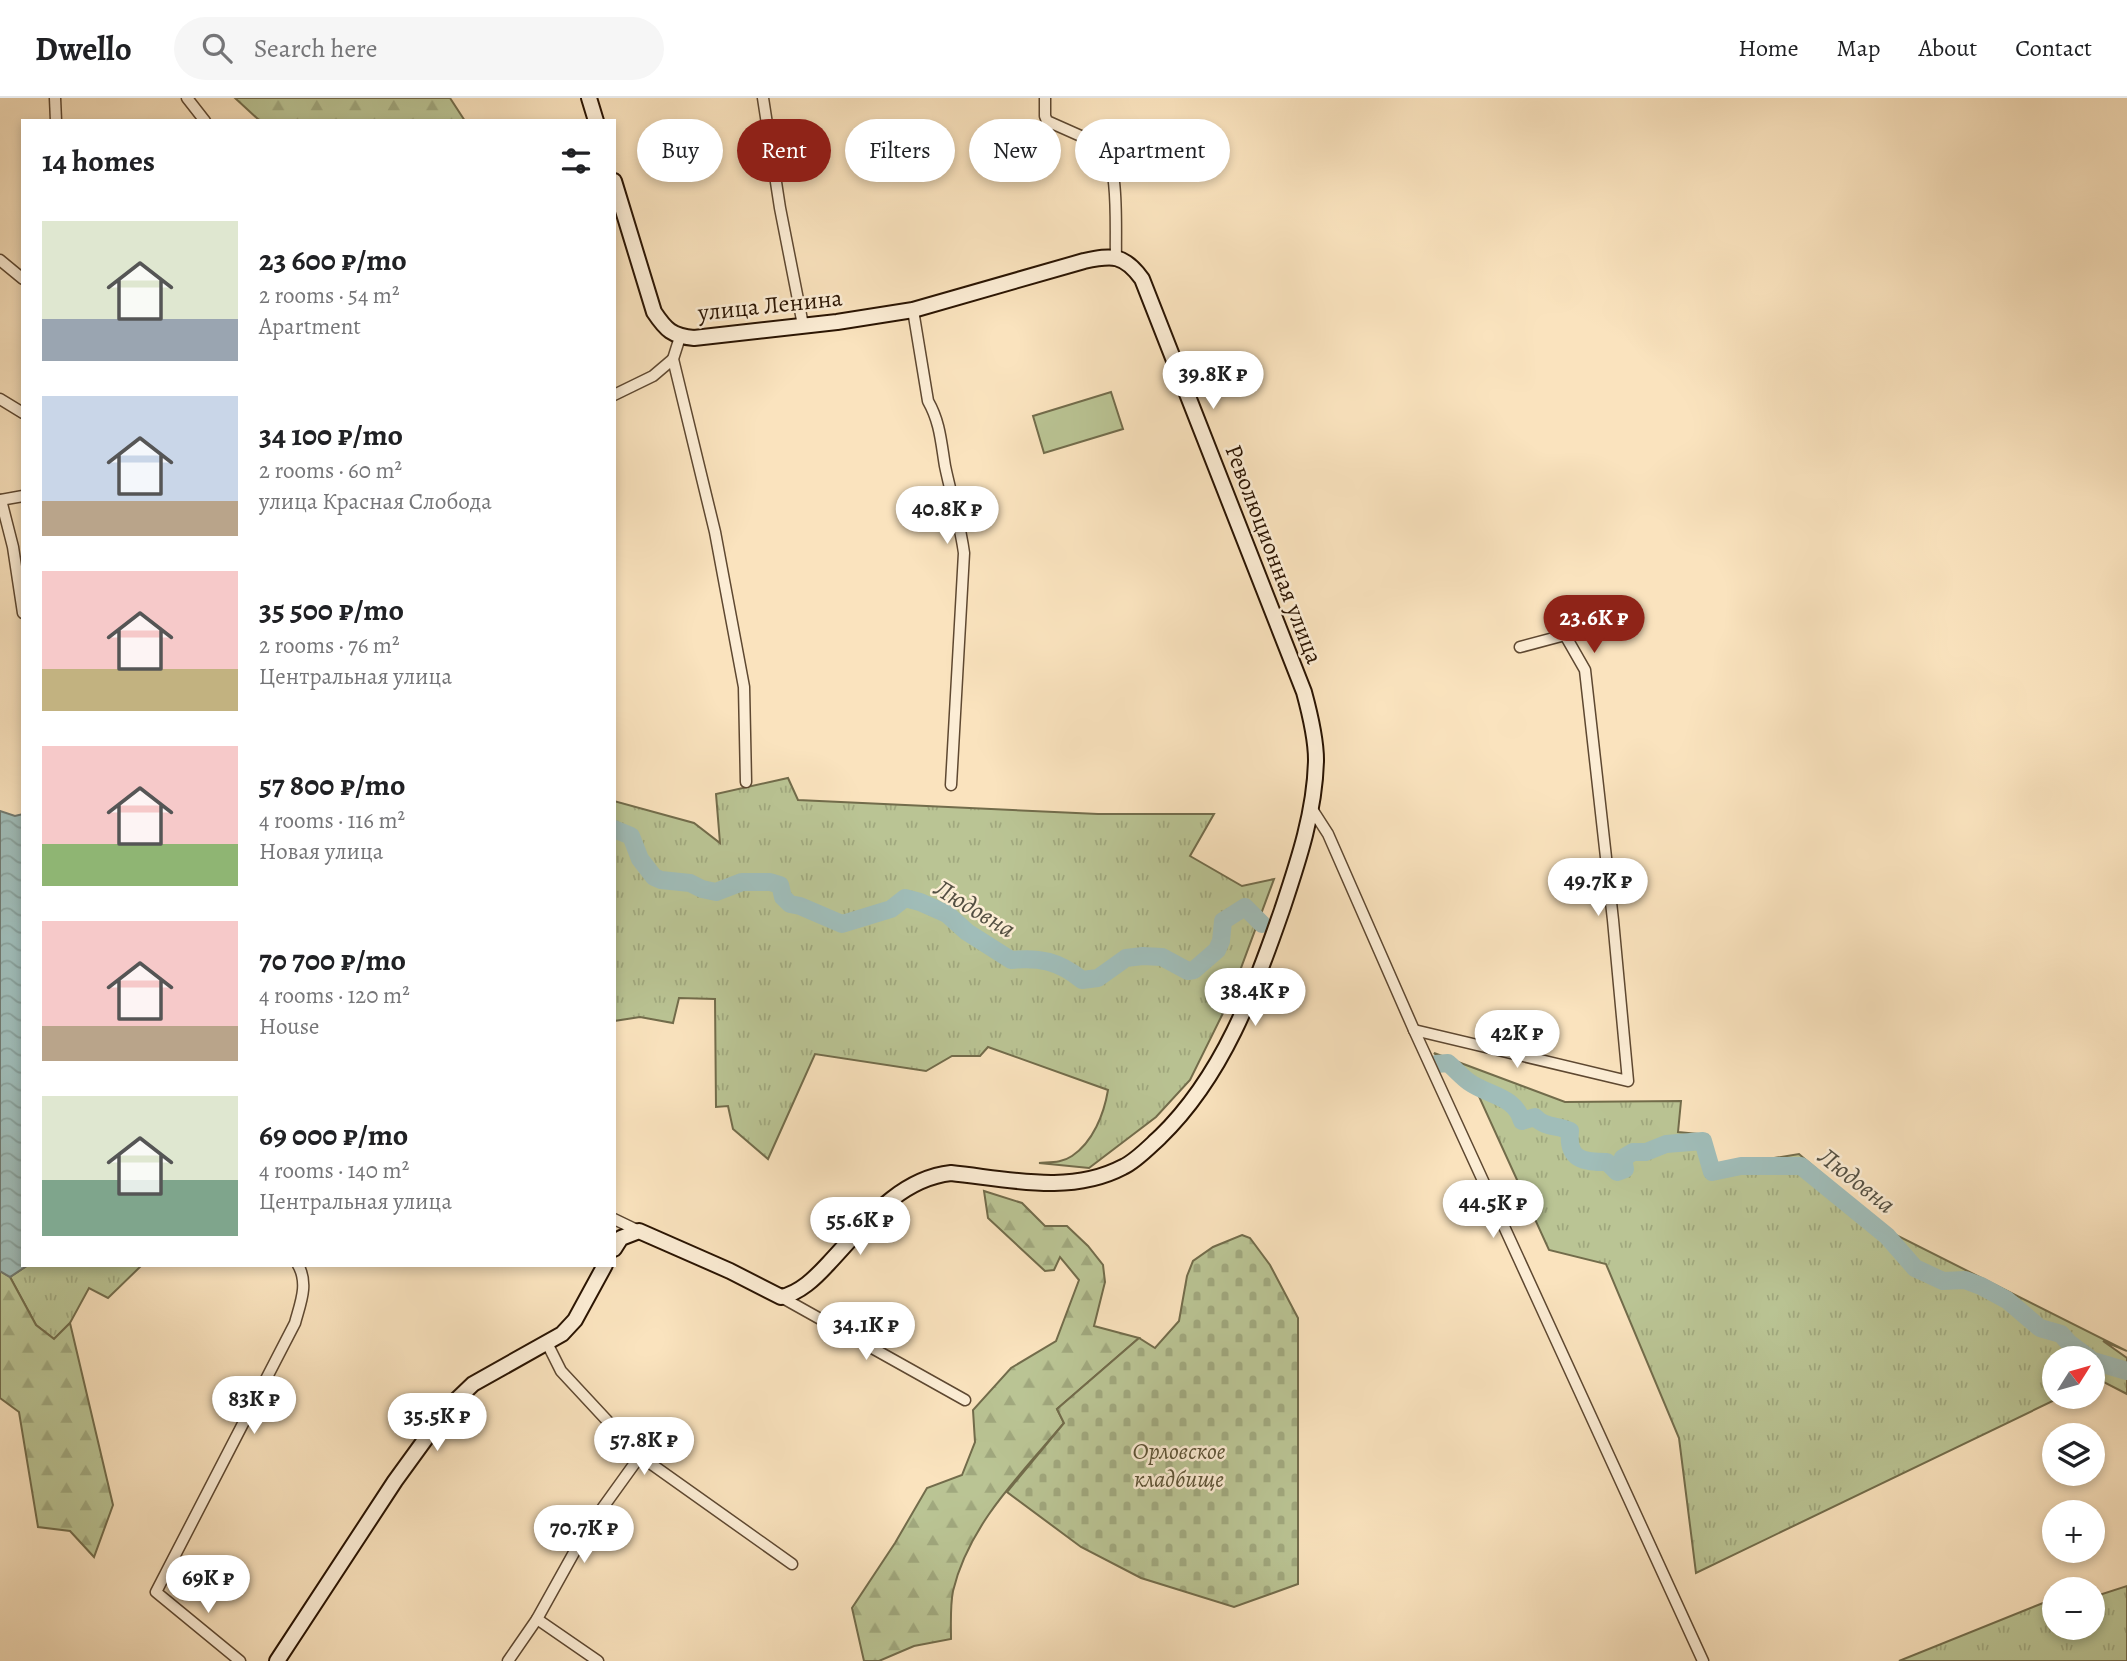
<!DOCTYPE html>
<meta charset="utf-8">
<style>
:root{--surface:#fff;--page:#f6f6f6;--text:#202124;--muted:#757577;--line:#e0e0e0;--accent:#8f2418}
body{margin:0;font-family:Alegreya,serif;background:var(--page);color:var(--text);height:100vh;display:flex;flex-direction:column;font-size:26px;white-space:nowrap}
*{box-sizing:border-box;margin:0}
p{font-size:23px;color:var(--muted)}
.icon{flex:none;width:38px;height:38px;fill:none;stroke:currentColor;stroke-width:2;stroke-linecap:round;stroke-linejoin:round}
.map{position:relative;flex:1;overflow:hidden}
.side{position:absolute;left:21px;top:21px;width:595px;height:1148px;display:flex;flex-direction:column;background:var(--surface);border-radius:0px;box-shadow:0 4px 10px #0003}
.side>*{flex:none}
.guide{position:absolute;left:637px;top:21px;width:665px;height:63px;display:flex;gap:14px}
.needle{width:46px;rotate:53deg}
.fabs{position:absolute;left:2042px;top:1248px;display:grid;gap:14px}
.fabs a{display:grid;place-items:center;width:63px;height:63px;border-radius:50%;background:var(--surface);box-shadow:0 4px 10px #0003;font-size:35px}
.price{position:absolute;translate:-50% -60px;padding:0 16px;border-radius:24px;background:#fff;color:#222;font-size:23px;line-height:46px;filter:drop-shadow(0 2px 4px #0008)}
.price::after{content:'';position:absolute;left:50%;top:42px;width:21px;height:16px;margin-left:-10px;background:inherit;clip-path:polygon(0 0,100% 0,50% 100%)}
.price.on{background:var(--accent);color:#fff}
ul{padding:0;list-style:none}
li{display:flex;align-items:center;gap:21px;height:175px;padding:0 21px}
li span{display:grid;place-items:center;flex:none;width:196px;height:140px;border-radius:0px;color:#555}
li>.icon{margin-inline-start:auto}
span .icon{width:84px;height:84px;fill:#fffc;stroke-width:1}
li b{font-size:30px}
h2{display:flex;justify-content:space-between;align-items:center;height:84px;padding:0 21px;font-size:30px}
.pill{padding:0 24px;border-radius:32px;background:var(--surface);box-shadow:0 4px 10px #0003;font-size:24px;line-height:63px}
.pill.on{background:var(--accent);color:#fff}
header{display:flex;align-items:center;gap:42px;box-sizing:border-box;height:98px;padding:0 35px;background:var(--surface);border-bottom:2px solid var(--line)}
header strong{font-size:33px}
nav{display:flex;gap:38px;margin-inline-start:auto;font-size:24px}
.search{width:490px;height:63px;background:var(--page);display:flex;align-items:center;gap:18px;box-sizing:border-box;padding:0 24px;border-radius:38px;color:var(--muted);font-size:26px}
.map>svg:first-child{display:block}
.grass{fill:url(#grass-tufts);stroke:#726c4b;stroke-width:2}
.forest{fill:url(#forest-firs);stroke:#726c4b;stroke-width:2}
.cemetery{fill:url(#cemetery-stones);stroke:#726c4b;stroke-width:2}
.garden{fill:#bac494;stroke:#726c4b;stroke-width:2}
.water{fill:url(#water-waves);stroke:#717970;stroke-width:2}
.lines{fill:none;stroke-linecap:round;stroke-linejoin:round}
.river{stroke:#a0bdb9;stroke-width:18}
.street-casing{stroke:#5e4831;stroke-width:13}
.secondary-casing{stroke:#2a1402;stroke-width:18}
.street{stroke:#fcedd5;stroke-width:10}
.secondary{stroke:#fcedd5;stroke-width:14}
.labels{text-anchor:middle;stroke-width:5;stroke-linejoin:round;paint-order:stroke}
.street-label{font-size:24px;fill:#2a1402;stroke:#fcedd5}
.park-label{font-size:24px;font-style:italic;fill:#5c5235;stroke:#fcedd5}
.water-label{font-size:26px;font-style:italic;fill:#534f42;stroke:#fcedd5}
</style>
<header>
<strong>Dwello</strong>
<div class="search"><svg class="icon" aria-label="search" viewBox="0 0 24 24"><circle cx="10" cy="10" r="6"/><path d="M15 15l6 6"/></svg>Search here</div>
<nav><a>Home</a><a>Map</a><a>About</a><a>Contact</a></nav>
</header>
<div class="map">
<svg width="2127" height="1563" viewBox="0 0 2127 1563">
<defs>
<pattern id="grass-tufts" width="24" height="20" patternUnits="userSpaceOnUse" patternTransform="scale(1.75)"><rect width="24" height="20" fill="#bac494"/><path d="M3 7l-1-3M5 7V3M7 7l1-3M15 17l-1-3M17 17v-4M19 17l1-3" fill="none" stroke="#a0a87e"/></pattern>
<pattern id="forest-firs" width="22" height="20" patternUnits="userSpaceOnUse" patternTransform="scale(1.75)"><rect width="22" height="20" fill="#bac494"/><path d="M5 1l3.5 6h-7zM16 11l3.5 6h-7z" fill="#a0a87e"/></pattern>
<pattern id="cemetery-stones" width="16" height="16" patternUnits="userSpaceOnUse" patternTransform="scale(1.75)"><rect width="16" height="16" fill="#bac494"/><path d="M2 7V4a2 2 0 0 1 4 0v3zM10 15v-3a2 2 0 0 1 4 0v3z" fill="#a0a87e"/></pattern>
<pattern id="water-waves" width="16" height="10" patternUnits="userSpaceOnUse" patternTransform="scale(1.75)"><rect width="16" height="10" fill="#a0bdb9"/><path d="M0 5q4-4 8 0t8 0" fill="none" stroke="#8aa29d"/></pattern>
</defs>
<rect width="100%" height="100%" fill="#fae3be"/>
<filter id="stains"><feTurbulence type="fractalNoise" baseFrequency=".00286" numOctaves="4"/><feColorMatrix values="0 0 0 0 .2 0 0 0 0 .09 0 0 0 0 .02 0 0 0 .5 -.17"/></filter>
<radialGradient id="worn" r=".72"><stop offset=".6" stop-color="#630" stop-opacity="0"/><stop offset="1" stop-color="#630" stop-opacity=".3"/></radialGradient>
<g class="grass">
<path d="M788 680 798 702 1098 716H1214L1190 758 1242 788 1274 781 1228 905 1190 982 1156 1019 1089 1070 1039 1065C1050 1064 1062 1065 1072 1058 1093 1044 1104 1016 1108 992L988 949 980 958H952L926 973 815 956 768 1061 733 1031 728 1008 716 1009 715 901 679 900 673 925 640 919 614 923V703L694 725 720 745 716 696Z"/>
<path d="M1434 955 1565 1004 1681 1003 1678 1034 1708 1037 1714 1070 1799 1056 1892 1135 2127 1253 2103 1243 2127 1260V1296L2098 1281 2093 1283V1260H2054V1298L2061 1299 1696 1475 1679 1340 1606 1166 1549 1152 1477 994Z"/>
<path d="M28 1167H142L108 1200 89 1190 70 1225 54 1241 36 1227 10 1179Z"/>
<path d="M2127 1488V1563H1899L2043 1505 2054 1504V1530H2093V1499Z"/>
</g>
<g class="forest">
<path d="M235 0H450L465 23H260Z"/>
<path d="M984 1093 1022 1105 1045 1128H1067L1088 1148 1103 1167 1105 1184 1094 1228 1139 1240 1057 1311 1064 1325C1021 1376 969 1426 953 1493 950 1508 951 1526 951 1541L914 1548 879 1563H864L852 1510 895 1445 927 1390 962 1377 975 1344 973 1312 1011 1270 1056 1243 1079 1182 1060 1159 1054 1172 1045 1173 988 1120Z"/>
<path d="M0 1173 10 1179 36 1227 54 1241 70 1225 113 1407 94 1459 70 1433 38 1429 19 1314 0 1300Z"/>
</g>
<path class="cemetery" d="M1242 1137 1250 1140 1270 1167 1298 1220V1486L1234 1509 1141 1480 1081 1449 1007 1394 1064 1325 1057 1311 1139 1240 1155 1250 1179 1223 1187 1178 1193 1163 1213 1149Z"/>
<path class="garden" d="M1111 294 1123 331 1044 355 1033 318Z"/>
<path class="water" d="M0 713 15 718 23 716V1167H28L10 1179 0 1173Z"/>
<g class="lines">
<g class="river">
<path d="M614 731 631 738 640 761 654 779 661 782 690 785 702 791 716 794 742 784H770L780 787 783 799 790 806 800 808 842 826 891 811 905 800 920 804 947 816 967 834 1011 862C1039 859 1059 863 1082 882L1098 880 1126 860 1143 858 1162 859 1188 873 1194 872 1217 852 1221 843 1223 823 1245 809 1262 826"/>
<path d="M1436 966 1448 965C1455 971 1462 979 1469 984 1489 998 1515 998 1522 1023L1535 1019C1545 1030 1557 1027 1570 1033 1567 1062 1583 1064 1607 1064L1617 1074 1625 1071 1623 1060 1633 1054H1646L1666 1046 1703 1043 1712 1074 1741 1068H1801L1887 1138 1915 1170 1943 1183 1965 1182 1981 1188 2007 1202 2040 1230 2061 1236 2069 1245 2089 1260"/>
<path d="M2093 1263 2127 1273"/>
</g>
<defs>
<g id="street">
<path d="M55 0 56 23"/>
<path d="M187 0 205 23"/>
<path d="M763 0 780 110 803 227"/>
<path d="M1045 0V18L1047 23 1101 47C1120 63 1115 134 1116 159"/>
<path d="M0 162 23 181"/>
<path d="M913 212 928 303C940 324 941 344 945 368 951 397 960 425 964 455L951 687"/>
<path d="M680 239 673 261 715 434 744 589 746 684"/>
<path d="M614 297 653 278 673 261"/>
<path d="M0 301 23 315"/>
<path d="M0 402 23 398"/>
<path d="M1 402 13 449 23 515"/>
<path d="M1310 708 1328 736 1414 932 1703 1563"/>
<path d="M1414 932 1628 983 1613 822 1585 572 1565 537 1520 549"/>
<path d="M614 1121 639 1133"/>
<path d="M781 1199 965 1302"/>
<path d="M547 1245 561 1273 640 1358 792 1466"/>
<path d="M537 1521 598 1563"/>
<path d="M240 1563 156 1494 295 1225C300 1206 309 1186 298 1167"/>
<path d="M508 1563 537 1521 586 1433 640 1358"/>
</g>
<g id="secondary">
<path d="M589 0 596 23"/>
<path d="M614 83 654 214C666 232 672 238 694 240L837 224 913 212 1084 163C1112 157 1124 156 1142 181L1304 594C1310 616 1316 640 1316 662 1315 714 1298 764 1282 812 1254 893 1223 978 1160 1039 1149 1049 1136 1063 1123 1069 1070 1097 1008 1081 951 1075 897 1081 863 1129 828 1166 815 1180 800 1195 781 1199L730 1173 639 1133 621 1140 614 1151"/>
<path d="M277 1563 395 1383 448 1310 473 1286 562 1236 575 1222 605 1167"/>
</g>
</defs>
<use href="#street" class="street-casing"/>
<use href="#secondary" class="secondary-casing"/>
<use href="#street" class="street"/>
<use href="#secondary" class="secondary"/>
</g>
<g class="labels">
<g class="street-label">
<text transform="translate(770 207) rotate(-6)" y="8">улица Ленина</text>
<text transform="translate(1274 456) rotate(69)" y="8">Революционная улица</text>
</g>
<g class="park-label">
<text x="1179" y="1361">Орловское<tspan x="1179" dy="28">кладбище</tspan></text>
</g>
<g class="water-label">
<text transform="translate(975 810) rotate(31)" y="9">Людовна</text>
<text transform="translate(1857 1082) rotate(38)" y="9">Людовна</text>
</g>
</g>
<rect width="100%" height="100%" filter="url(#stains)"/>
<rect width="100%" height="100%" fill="url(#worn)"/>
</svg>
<div class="fabs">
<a><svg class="needle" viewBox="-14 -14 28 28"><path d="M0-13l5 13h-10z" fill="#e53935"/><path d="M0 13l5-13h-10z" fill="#757577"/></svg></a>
<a><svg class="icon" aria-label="layers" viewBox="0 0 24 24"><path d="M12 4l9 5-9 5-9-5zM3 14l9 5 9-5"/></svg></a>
<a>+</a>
<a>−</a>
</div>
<b class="price" style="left:1213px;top:313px">39.8K ₽</b>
<b class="price" style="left:947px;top:448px">40.8K ₽</b>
<b class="price on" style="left:1594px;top:557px">23.6K ₽</b>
<b class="price" style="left:1598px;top:820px">49.7K ₽</b>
<b class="price" style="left:1255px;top:930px">38.4K ₽</b>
<b class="price" style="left:1517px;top:972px">42K ₽</b>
<b class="price" style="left:1493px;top:1142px">44.5K ₽</b>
<b class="price" style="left:860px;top:1159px">55.6K ₽</b>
<b class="price" style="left:866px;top:1264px">34.1K ₽</b>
<b class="price" style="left:254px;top:1338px">83K ₽</b>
<b class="price" style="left:437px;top:1355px">35.5K ₽</b>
<b class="price" style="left:644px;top:1379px">57.8K ₽</b>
<b class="price" style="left:584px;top:1467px">70.7K ₽</b>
<b class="price" style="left:208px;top:1517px">69K ₽</b>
<div class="guide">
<a class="pill">Buy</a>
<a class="pill on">Rent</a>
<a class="pill">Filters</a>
<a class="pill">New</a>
<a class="pill">Apartment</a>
</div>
<section class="side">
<h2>14 homes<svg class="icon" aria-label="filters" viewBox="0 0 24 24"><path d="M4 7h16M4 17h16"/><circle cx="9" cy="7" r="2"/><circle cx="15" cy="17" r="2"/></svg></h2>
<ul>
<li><span style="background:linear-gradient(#dfe7d0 70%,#9aa5b1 0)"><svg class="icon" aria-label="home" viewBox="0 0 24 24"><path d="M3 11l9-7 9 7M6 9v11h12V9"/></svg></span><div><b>23 600 ₽/mo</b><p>2 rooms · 54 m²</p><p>Apartment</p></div></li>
<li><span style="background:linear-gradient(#c9d6e8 75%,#b9a48a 0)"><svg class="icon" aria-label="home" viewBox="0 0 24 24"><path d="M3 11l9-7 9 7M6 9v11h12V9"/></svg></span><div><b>34 100 ₽/mo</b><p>2 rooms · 60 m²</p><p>улица Красная Слобода</p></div></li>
<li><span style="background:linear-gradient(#f6c9c9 70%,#c2b280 0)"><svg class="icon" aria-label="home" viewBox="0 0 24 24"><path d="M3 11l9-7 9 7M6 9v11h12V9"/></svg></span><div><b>35 500 ₽/mo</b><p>2 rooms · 76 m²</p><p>Центральная улица</p></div></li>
<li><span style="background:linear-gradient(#f6c9c9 70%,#8fb573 0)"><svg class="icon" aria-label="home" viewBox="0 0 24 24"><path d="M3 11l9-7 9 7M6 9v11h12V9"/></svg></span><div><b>57 800 ₽/mo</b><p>4 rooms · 116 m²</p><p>Новая улица</p></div></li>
<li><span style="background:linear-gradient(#f6c9c9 75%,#b9a48a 0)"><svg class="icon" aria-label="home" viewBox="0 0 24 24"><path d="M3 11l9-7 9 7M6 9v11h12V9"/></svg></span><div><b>70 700 ₽/mo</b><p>4 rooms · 120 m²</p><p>House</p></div></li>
<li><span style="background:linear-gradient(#dfe7d0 60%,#7fa58c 0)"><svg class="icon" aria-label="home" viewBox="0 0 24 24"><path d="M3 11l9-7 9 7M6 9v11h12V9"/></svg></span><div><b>69 000 ₽/mo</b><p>4 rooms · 140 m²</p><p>Центральная улица</p></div></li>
</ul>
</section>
</div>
